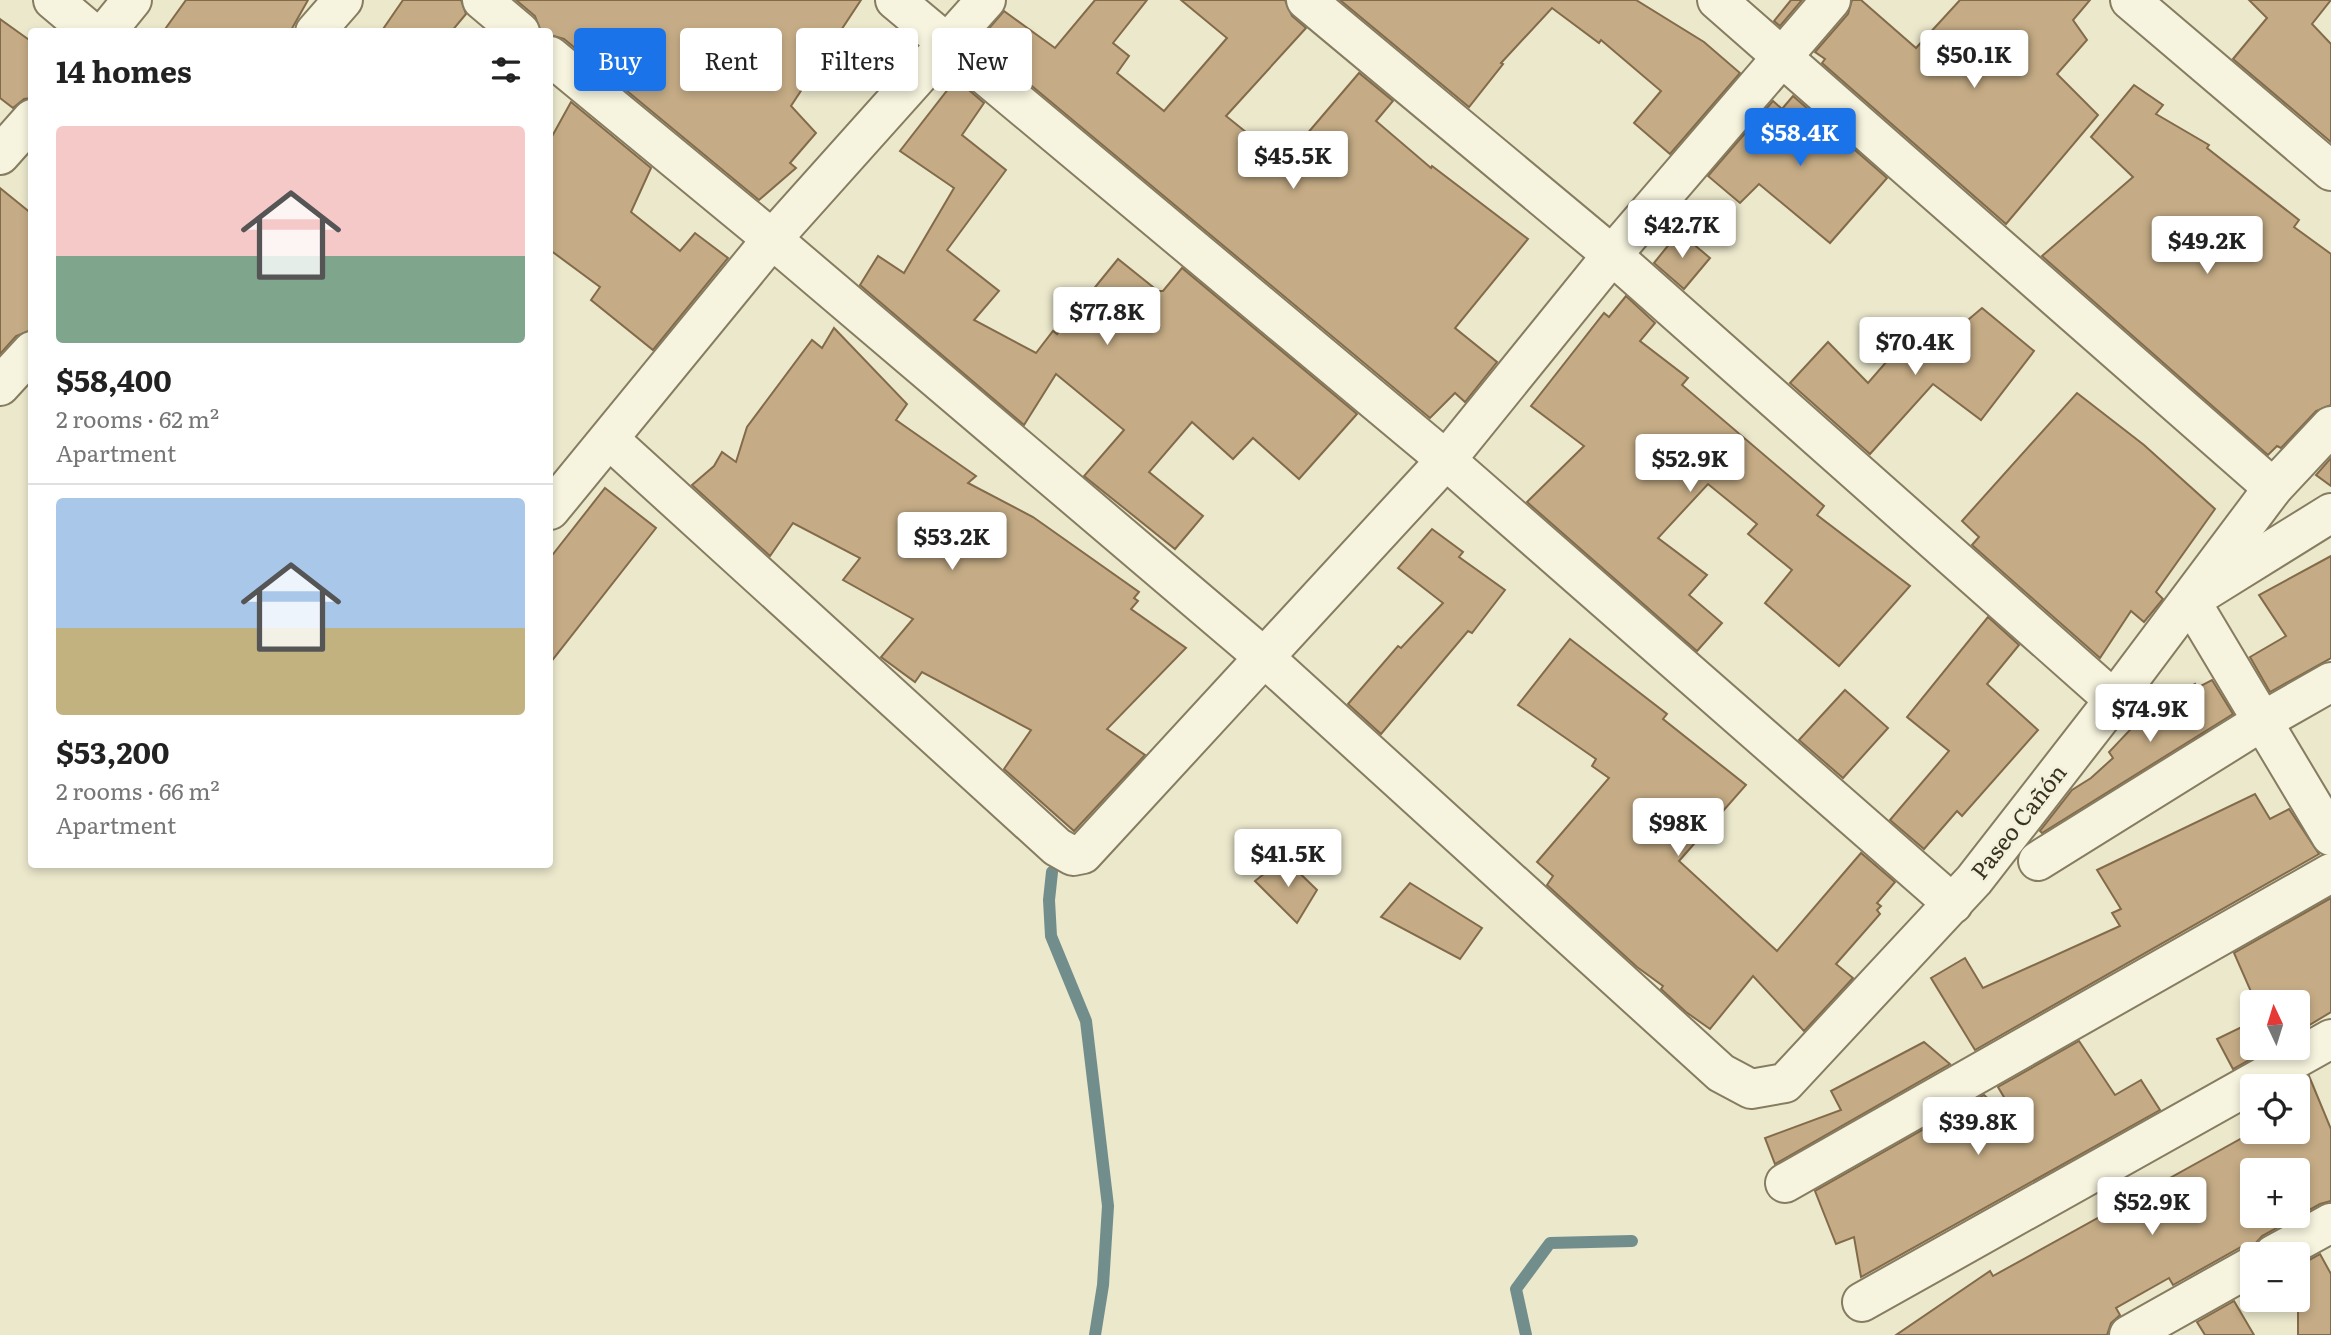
<!DOCTYPE html>
<meta charset="utf-8">
<style>
:root{--surface:#fff;--page:#f6f6f6;--text:#222;--muted:#767676;--line:#e0e0e0;--accent:#1a73e8}
body{margin:0;font-family:Literata,serif;background:var(--page);color:var(--text);height:100vh;display:flex;flex-direction:column;font-size:26px;white-space:nowrap}
*{box-sizing:border-box;margin:0}
p{font-size:23px;color:var(--muted)}
.icon{flex:none;width:38px;height:38px;fill:none;stroke:currentColor;stroke-width:2;stroke-linecap:round;stroke-linejoin:round}
.map{position:relative;flex:1;overflow:hidden}
.sheet{position:absolute;left:28px;top:28px;width:525px;height:840px;display:flex;flex-direction:column;background:var(--surface);border-radius:7px;box-shadow:0 4px 10px #0003}
.sheet>*{flex:none}
.guide{position:absolute;left:574px;top:28px;width:665px;height:63px;display:flex;gap:14px}
.needle{width:46px;rotate:356deg}
.controls{position:absolute;left:2240px;top:990px;display:grid;gap:14px}
.controls a{display:grid;place-items:center;width:70px;height:70px;border-radius:7px;background:var(--surface);box-shadow:0 4px 10px #0003;font-size:35px}
.price{position:absolute;translate:-50% -60px;padding:0 16px;border-radius:7px;background:#fff;color:#222;font-size:23px;line-height:46px;filter:drop-shadow(0 2px 4px #0008)}
.price::after{content:'';position:absolute;left:50%;top:42px;width:21px;height:16px;margin-left:-10px;background:inherit;clip-path:polygon(0 0,100% 0,50% 100%)}
.price.current{background:var(--accent);color:#fff}
ul{padding:0;list-style:none}
li{display:grid;align-content:center;gap:14px;height:371px;padding:0 28px}
li+li{border-top:2px solid var(--line)}
li span{display:grid;place-items:center;height:217px;border-radius:7px;color:#555}
li>.icon{margin-inline-start:auto}
span .icon{width:126px;height:126px;fill:#fffc;stroke-width:1}
li b{font-size:30px}
h2{display:flex;justify-content:space-between;align-items:center;height:84px;padding:0 28px;font-size:30px}
.chip{padding:0 24px;border-radius:7px;background:var(--surface);box-shadow:0 4px 10px #0003;font-size:24px;line-height:63px}
.chip.current{background:var(--accent);color:#fff}
.map>svg:first-child{display:block}
.lines{fill:none;stroke-linecap:round;stroke-linejoin:round}
.stream{stroke:#728e8c;stroke-width:12}
.building{fill:#c5ac86;stroke:#836b49;stroke-width:2;fill-rule:evenodd}
.minor-casing{stroke:#867c61;stroke-width:42}
.minor{stroke:#f6f4de;stroke-width:38}
.labels{text-anchor:middle;stroke-width:5;stroke-linejoin:round;paint-order:stroke}
.street-label{font-size:23px;fill:#393223;stroke:#f3f1da}
</style>
<div class="map">
<svg width="2331" height="1335" viewBox="0 0 2331 1335">
<rect width="100%" height="100%" fill="#ebe8cc"/>
<g class="lines">
<g class="stream">
<path d="M1052 872 1049 900 1051 936 1086 1021 1108 1206 1103 1285 1095 1335"/>
<path d="M1526 1335 1516 1289 1550 1243 1632 1241"/>
</g>
</g>
<g class="building">
<path d="M186 0H308L290 32H163Z"/>
<path d="M403 0H461L466 14 451 32H381Z"/>
<path d="M516 0H861L791 106 816 133 790 163 796 168 759 200 564 39 550 35V32H541L535 16Z"/>
<path d="M1095 0H1147L1113 43 1129 56 1117 73 1164 111 1227 38 1181 0H1285L1292 16 1306 28 1226 116 1283 162 1359 73 1393 101 1376 121 1431 168 1432 166 1528 239 1455 328 1497 362 1465 402 1455 393 1430 418 978 41 1004 11 1055 48Z"/>
<path d="M1340 0H1636L1704 42 1740 73 1670 154 1634 123 1661 91 1601 40 1599 43 1552 8 1501 63 1503 64 1469 107Z"/>
<path d="M1791 0H1802L1780 26 1774 21Z"/>
<path d="M1852 0H1861L1916 48 1960 0H2090L2073 20 2087 40 2057 74 2098 115 2006 224 1822 63 1825 59 1815 52 1848 14Z"/>
<path d="M2249 0H2331L2312 24 2331 44V142L2233 59 2267 18Z"/>
<path d="M0 19 32 42V98L24 99 13 108 0 98Z"/>
<path d="M956 79 984 103 962 135 1006 170 947 250 999 291 974 320 1036 353 1053 331 1057 334 1118 259 1158 291H1163L1182 268 1357 414 1299 479 1253 438 1233 459 1192 422 1149 472 1203 516 1175 549 1084 476 1124 430 1056 374 1024 425 860 285 878 256 904 273 954 188 900 151Z"/>
<path d="M2134 85 2163 105 2156 114 2209 145 2207 148 2299 220 2294 227 2331 254V405L2316 411 2281 448 2277 446 2268 455 2042 256 2133 177 2091 137Z"/>
<path d="M1793 96 1887 178 1830 243 1759 184 1740 203 1708 176 1773 101 1782 109Z"/>
<path d="M571 102 651 168 631 212 680 251 695 233 728 258 653 350 591 300 600 287 550 250V140Z"/>
<path d="M0 188 32 214V330L16 336 0 354Z"/>
<path d="M1679 232 1710 258 1684 289 1654 263Z"/>
<path d="M1626 296 1655 323 1640 341 1688 378 1682 385 1824 506 1817 515 1910 586 1839 666 1765 603 1792 570 1748 534 1757 524 1708 484 1658 538 1707 575 1689 595 1722 623 1697 651 1527 502 1584 446 1531 406 1604 313 1609 317Z"/>
<path d="M1982 308 2034 351 1981 420 1933 384 1870 454 1790 383 1828 342 1868 383 1921 322 1942 342Z"/>
<path d="M834 328 907 404 896 420 976 476 968 483 1033 517 1139 592 1134 598 1138 601 1131 609 1186 648 1107 729 1145 755 1074 831 1004 769 1031 730 922 672 915 682 881 657 913 619 843 580 860 558 793 523 770 556 692 485 714 466 722 452 736 462 747 427 812 340 822 348Z"/>
<path d="M2077 393 2144 445 2215 509 2156 592 2163 599 2144 622 2131 611 2100 658 1972 545 1979 537 1962 521Z"/>
<path d="M2331 458V486L2316 475Z"/>
<path d="M605 488 656 528 550 663V558Z"/>
<path d="M1432 529 1463 552 1459 557 1505 590 1472 633 1468 631 1381 734 1348 704 1398 646 1401 648 1443 603 1398 568Z"/>
<path d="M2331 556V658L2270 692 2250 657 2286 636 2259 595Z"/>
<path d="M1988 617 2019 645 1987 684 2038 730 1962 816 1957 811 1924 849 1890 820 1949 751 1907 717Z"/>
<path d="M1570 639 1667 714 1663 719 1746 785 1679 861 1777 951 1861 853 1895 882 1877 903 1881 906 1877 910 1880 914 1836 964 1853 978 1804 1031 1753 976 1710 1029 1686 1012 1661 989 1663 986 1637 967 1547 885 1553 876 1537 862 1609 778 1592 766 1596 759 1518 705Z"/>
<path d="M2212 680 2233 714 2042 833 2040 831 2072 790 2091 778 2113 758 2109 752 2147 712 2195 684 2197 688Z"/>
<path d="M1845 690 1888 728 1843 778 1799 740Z"/>
<path d="M2255 794 2270 819 2289 809 2319 854 1975 1050 1931 978 1965 958 1983 988 2120 926 2112 913 2121 909 2097 870Z"/>
<path d="M1284 858 1317 890 1297 923 1255 881Z"/>
<path d="M1410 883 1482 928 1460 959 1381 917Z"/>
<path d="M2331 898V1012L2298 1032V1003H2256L2234 953Z"/>
<path d="M2252 1022V1048H2270L2233 1069 2217 1039Z"/>
<path d="M2079 1041 2115 1095 2141 1080 2160 1110 1861 1277 1854 1237 1836 1244 1815 1191 1984 1095 2024 1131 1998 1087Z"/>
<path d="M1924 1042 1950 1064 1775 1164 1765 1138 1841 1110 1831 1091Z"/>
<path d="M2309 1076 2331 1129V1201L2320 1204 2262 1236 2254 1245 2241 1247 2173 1285 2169 1278 2116 1308 2120 1315 2111 1323 2107 1335H1896L1990 1271 1993 1276 2253 1132H2298V1083ZM2252 1171H2298V1216H2252Z"/>
<path d="M2320 1254 2331 1274V1335H2298V1266Z"/>
<path d="M2234 1301 2254 1335H2205L2197 1322Z"/>
</g>
<g class="lines">
<defs>
<g id="minor">
<path d="M53 0 91 32"/>
<path d="M482 0 520 32"/>
<path d="M895 0 1446 460 1953 904"/>
<path d="M1306 0 1612 255 2114 700"/>
<path d="M1717 0 2273 488"/>
<path d="M2130 0 2331 171"/>
<path d="M106 32 132 0"/>
<path d="M315 32 343 0"/>
<path d="M550 56 772 239 1266 659 1721 1073 1751 1089 1785 1083 1974 880 2114 700 2273 488 2331 426"/>
<path d="M0 155 32 119"/>
<path d="M0 386 32 351"/>
<path d="M610 440 1057 847 1073 856 1083 854 1446 460 1612 255 1831 0"/>
<path d="M550 510 772 239 986 0"/>
<path d="M2207 590 2331 513"/>
<path d="M2190 600 2331 836"/>
<path d="M2038 861 2261 722 2331 682"/>
<path d="M1785 1183 2331 873"/>
<path d="M2273 1255 2331 1223"/>
<path d="M1862 1302 2331 1039"/>
<path d="M2129 1335 2252 1266"/>
</g>
</defs>
<use href="#minor" class="minor-casing"/>
<use href="#minor" class="minor"/>
</g>
<g class="labels">
<g class="street-label">
<text transform="translate(2019 822) rotate(-52)" y="8">Paseo Cañón</text>
</g>
</g>
</svg>
<div class="controls">
<a><svg class="needle" viewBox="-14 -14 28 28"><path d="M0-13l5 13h-10z" fill="#e53935"/><path d="M0 13l5-13h-10z" fill="#767676"/></svg></a>
<a><svg class="icon" aria-label="locate" viewBox="0 0 24 24"><circle cx="12" cy="12" r="6"/><path d="M12 2v4M12 18v4M2 12h4M18 12h4"/></svg></a>
<a>+</a>
<a>−</a>
</div>
<b class="price" style="left:1974px;top:90px">$50.1K</b>
<b class="price current" style="left:1800px;top:168px">$58.4K</b>
<b class="price" style="left:1293px;top:191px">$45.5K</b>
<b class="price" style="left:1682px;top:260px">$42.7K</b>
<b class="price" style="left:2207px;top:276px">$49.2K</b>
<b class="price" style="left:1107px;top:347px">$77.8K</b>
<b class="price" style="left:1915px;top:377px">$70.4K</b>
<b class="price" style="left:1690px;top:494px">$52.9K</b>
<b class="price" style="left:952px;top:572px">$53.2K</b>
<b class="price" style="left:2150px;top:744px">$74.9K</b>
<b class="price" style="left:1678px;top:858px">$98K</b>
<b class="price" style="left:1288px;top:889px">$41.5K</b>
<b class="price" style="left:1978px;top:1157px">$39.8K</b>
<b class="price" style="left:2152px;top:1237px">$52.9K</b>
<div class="guide">
<a class="chip current">Buy</a>
<a class="chip">Rent</a>
<a class="chip">Filters</a>
<a class="chip">New</a>
</div>
<section class="sheet">
<h2>14 homes<svg class="icon" aria-label="filters" viewBox="0 0 24 24"><path d="M4 7h16M4 17h16"/><circle cx="9" cy="7" r="2"/><circle cx="15" cy="17" r="2"/></svg></h2>
<ul>
<li><span style="background:linear-gradient(#f6c9c9 60%,#7fa58c 0)"><svg class="icon" aria-label="home" viewBox="0 0 24 24"><path d="M3 11l9-7 9 7M6 9v11h12V9"/></svg></span><div><b>$58,400</b><p>2 rooms · 62 m²</p><p>Apartment</p></div></li>
<li><span style="background:linear-gradient(#a9c7e8 60%,#c2b280 0)"><svg class="icon" aria-label="home" viewBox="0 0 24 24"><path d="M3 11l9-7 9 7M6 9v11h12V9"/></svg></span><div><b>$53,200</b><p>2 rooms · 66 m²</p><p>Apartment</p></div></li>
</ul>
</section>
</div>
